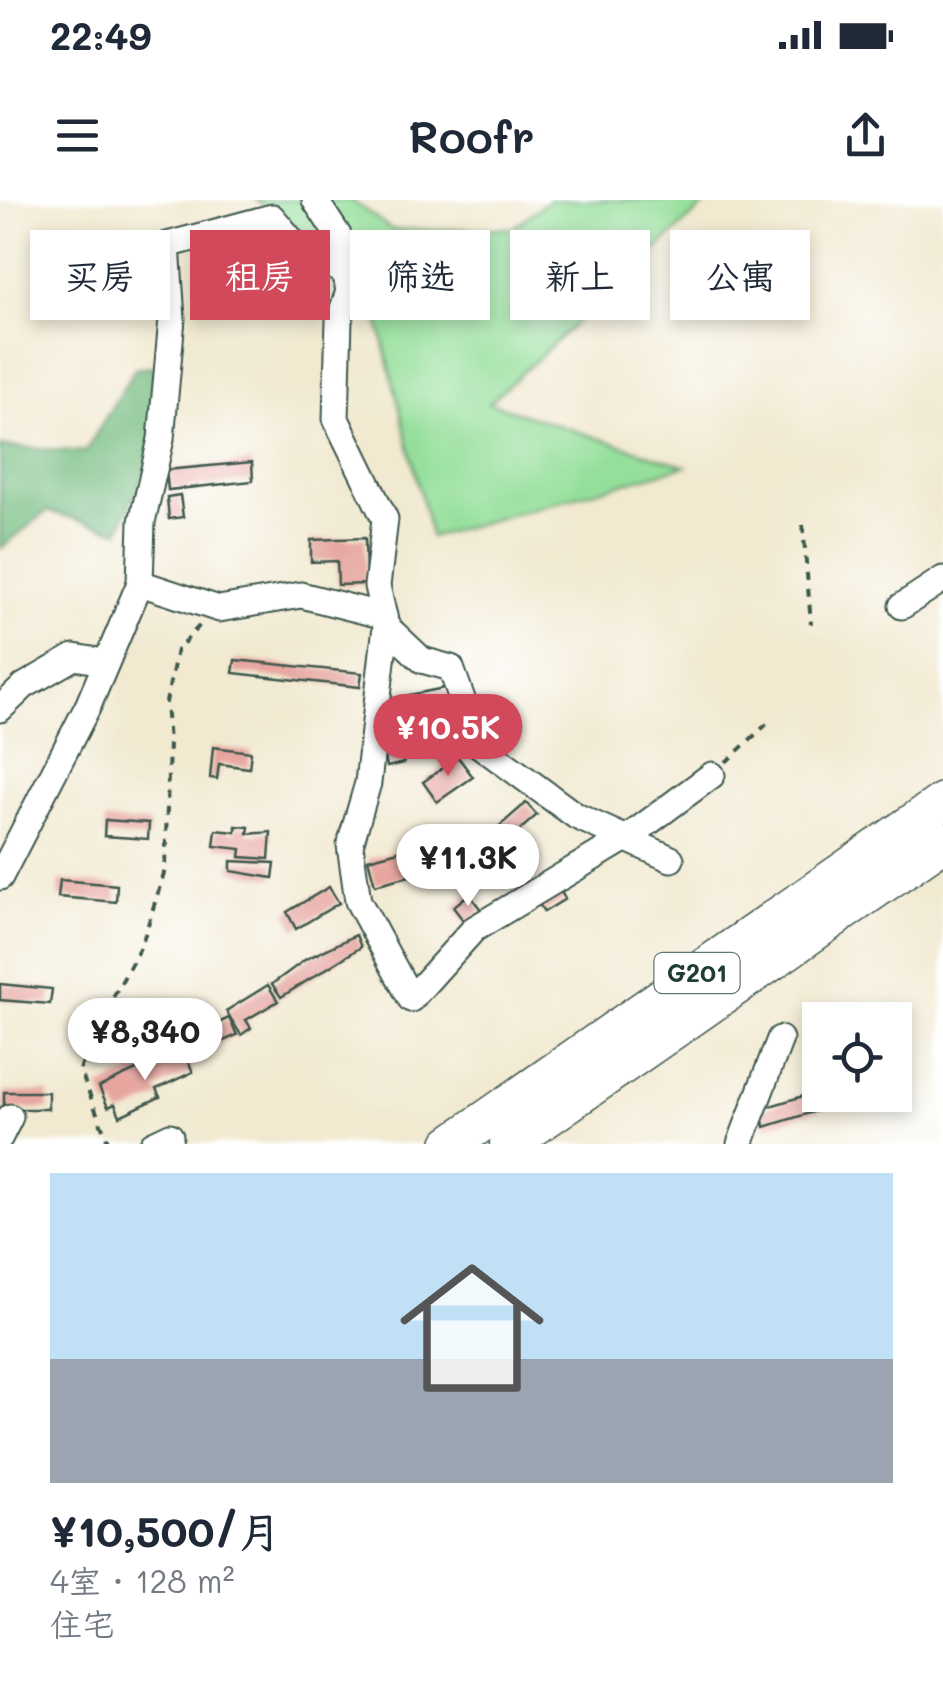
<!DOCTYPE html>
<html lang="zh">
<meta charset="utf-8">
<style>
:root{--surface:#fff;--page:#f2f2f3;--text:#1f2937;--muted:#747a83;--accent:#d1495b}
body{margin:0;font-family:Mali,"LXGW WenKai TC",sans-serif;background:var(--page);color:var(--text);height:100vh;display:flex;flex-direction:column;font-size:38px;white-space:nowrap}
*{box-sizing:border-box;margin:0}
p{font-size:32px;color:var(--muted)}
.icon{flex:none;width:55px;height:55px;fill:none;stroke:currentColor;stroke-width:2;stroke-linecap:round;stroke-linejoin:round}
.map{position:relative;height:944px;overflow:hidden}
.drawer{display:flex;flex-direction:column;background:var(--surface);flex:1}
.drawer>*{flex:none}
.banner{position:absolute;left:30px;top:30px;width:885px;height:90px;display:flex;gap:20px}
.buttons{position:absolute;left:802px;top:802px;display:grid;gap:20px}
.buttons a{display:grid;place-items:center;width:110px;height:110px;border-radius:0px;background:var(--surface);box-shadow:0 5px 15px #0003;font-size:50px}
.price{position:absolute;translate:-50% -85px;padding:0 22px;border-radius:35px;background:#fff;color:#222;font-size:32px;line-height:65px;filter:drop-shadow(0 2px 5px #0008)}
.price::after{content:'';position:absolute;left:50%;top:60px;width:30px;height:22px;margin-left:-15px;background:inherit;clip-path:polygon(0 0,100% 0,50% 100%)}
.price.on{background:var(--accent);color:#fff}
ul{padding:0;list-style:none}
li{display:grid;align-content:center;gap:20px;height:530px;padding:0 50px}
li span{display:grid;place-items:center;height:310px;border-radius:0px;color:#555}
li>.icon{margin-inline-start:auto}
span .icon{width:180px;height:180px;fill:#fffc;stroke-width:1}
li b{font-size:42px}
.tag{padding:0 35px;border-radius:0px;background:var(--surface);box-shadow:0 5px 15px #0003;font-size:35px;line-height:90px}
.tag.on{background:var(--accent);color:#fff}
.status{display:flex;justify-content:space-between;align-items:center;height:70px;padding:0 50px;background:var(--surface);direction:ltr}
.status svg{height:28px;fill:currentColor}
header{display:flex;justify-content:space-between;align-items:center;height:130px;padding:0 50px;background:var(--surface);font-size:45px;font-weight:600}
.map>svg:first-child{display:block}
.green{fill:#95df9b;stroke:#5a8e68;stroke-width:2.5}
.forest{fill:#78be83;stroke:#4c7e5c;stroke-width:2.5}
.building{fill:#e6a49e}
.lines{fill:none;stroke-linecap:round;stroke-linejoin:round}
.minor-casing{stroke:#3e574b;stroke-width:29}
.highway-casing{stroke:#3e574b;stroke-width:41}
.path{stroke:#3e574b;stroke-width:4;stroke-dasharray:8 8;stroke-linecap:butt}
.minor{stroke:#fff;stroke-width:25}
.highway{stroke:#fff;stroke-width:38}
.labels{text-anchor:middle;stroke-width:8;stroke-linejoin:round;paint-order:stroke}
.shield{fill:#fff;stroke:#627771;stroke-width:2.5}
.shield-label{font-size:25px;font-weight:bold;fill:#1f3d34}
</style>
<div class="status"><b>22:49</b><svg viewBox="0 0 49 12"><path d="M0 12V9h3v3zM5 12V6h3v6zM10 12V3h3v9zM15 12V0h3v12zM26 1h20v11H26zM47 4h2v5h-2z"/></svg></div>
<header><svg class="icon" aria-label="menu" viewBox="0 0 24 24"><path d="M4 6h16M4 12h16M4 18h16"/></svg>Roofr<svg class="icon" aria-label="share" viewBox="0 0 24 24"><path d="M12 15V3M7 8l5-5 5 5M5 13v7h14v-7"/></svg></header>
<div class="map">
<svg width="943" height="944" viewBox="0 0 943 944">
<rect width="100%" height="100%" fill="#fff"/>
<filter id="ink" filterUnits="userSpaceOnUse"><feTurbulence type="fractalNoise" baseFrequency=".01" numOctaves="2"/><feDisplacementMap in="SourceGraphic" scale="20" xChannelSelector="R" yChannelSelector="G"/><feConvolveMatrix kernelMatrix="1 2 1 2 8 2 1 2 1" color-interpolation-filters="sRGB"/></filter>
<filter id="wash" filterUnits="userSpaceOnUse"><feTurbulence type="fractalNoise" baseFrequency=".0048" numOctaves="4" result="noise"/><feDisplacementMap in="SourceGraphic" scale="40" xChannelSelector="R" yChannelSelector="G"/><feGaussianBlur stdDeviation="2.25" result="paint"/><feColorMatrix in="noise" values="0 0 0 0 0 0 0 0 0 0 0 0 0 0 0 0 0 1.4 0 .05"/><feComposite in="paint" operator="in"/></filter>
<g filter="url(#wash)">
<rect width="100%" height="100%" fill="#f1e9d0"/>
<path class="green" d="M256 0H351L392 30 513 28 549 0H710L489 203 685 266 431 337 369 82Z"/>
<path class="forest" d="M152 166 172 212 119 331 47 311 0 349V246L85 252 135 169Z"/>
<g id="blocks">
<g class="building">
<path d="M252 262 253 281 168 290 166 270Z"/>
<path d="M180 295 183 317 169 319 167 297Z"/>
<path d="M365 338 366 384 338 385 337 361 311 362V340Z"/>
<path d="M235 460 362 473 360 487 233 473Z"/>
<path d="M449 487 454 509 395 521 404 563 387 567 375 502Z"/>
<path d="M213 547 251 552 249 568 219 564 217 579 210 578Z"/>
<path d="M458 557 473 577 437 602 423 582Z"/>
<path d="M526 603 537 615 514 635 530 653 523 660 496 629Z"/>
<path d="M105 620 149 623 148 639 104 636Z"/>
<path d="M236 626 249 627 248 634 271 632 269 659 240 657 241 649 214 646 216 630 236 632Z"/>
<path d="M410 648 412 655 431 650 436 669 375 685 368 659Z"/>
<path d="M231 661 275 663 273 678 231 671Z"/>
<path d="M60 680 117 685 116 702 58 697Z"/>
<path d="M329 687 339 703 296 729 287 712Z"/>
<path d="M559 688 565 699 544 712 537 701Z"/>
<path d="M469 694 482 711 466 724 453 707Z"/>
<path d="M356 735 361 747 281 797 272 784 306 759Z"/>
<path d="M0 784 52 789 50 804 0 800Z"/>
<path d="M268 785 278 801 246 820 251 828 241 835 226 811Z"/>
<path d="M229 818 237 835 189 857 181 840Z"/>
<path d="M182 849 193 872 156 889 160 897 120 916 115 904 108 907 99 887Z"/>
<path d="M820 891 826 908 765 927 760 909Z"/>
<rect x="4" y="892" width="44" height="17"/>
</g>
</g>
</g>
<g filter="url(#ink)">
<use href="#blocks" fill-opacity="0" stroke="#3e574b" stroke-width="2.5"/>
<g class="lines">
<defs>
<g id="minor">
<path d="M315 0 338 35 349 91 339 120 336 219 385 319 377 386 386 426 422 460 451 468 478 544 576 616 671 659"/>
<path d="M140 383 219 409 301 395 384 416"/>
<path d="M902 406 943 379"/>
<path d="M386 426 368 583 350 645 358 701 411 799 474 729 634 633 712 575"/>
<path d="M0 509 24 486 74 457 104 462"/>
<path d="M0 677 88 506 140 383 142 322 161 239 172 119 167 45 272 17 298 48 346 73"/>
<path d="M0 937 10 917"/>
<path d="M153 944 170 936"/>
<path d="M740 944 780 839"/>
</g>
<g id="highway">
<path d="M451 944 943 602"/>
<path d="M509 944 943 642"/>
</g>
</defs>
<use href="#minor" class="minor-casing"/>
<use href="#highway" class="highway-casing"/>
<g class="path">
<path d="M803 325 811 424"/>
<path d="M726 562 769 522"/>
<path d="M109 944 80 870 92 836 142 744 165 670 169 543 166 502 177 450 201 424"/>
</g>
<use href="#minor" class="minor"/>
<use href="#highway" class="highway"/>
</g>
</g>
<g class="labels">
<rect class="shield" x="654.5" y="753" width="85" height="40" rx="8"/>
<g class="shield-label">
<text x="697" y="782">G201</text>
</g>
</g>
</svg>
<div class="buttons">
<a><svg class="icon" aria-label="locate" viewBox="0 0 24 24"><circle cx="12" cy="12" r="6"/><path d="M12 2v4M12 18v4M2 12h4M18 12h4"/></svg></a>
</div>
<b class="price on" style="left:448px;top:579px">¥10.5K</b>
<b class="price" style="left:468px;top:709px">¥11.3K</b>
<b class="price" style="left:145px;top:883px">¥8,340</b>
<div class="banner">
<a class="tag">买房</a>
<a class="tag on">租房</a>
<a class="tag">筛选</a>
<a class="tag">新上</a>
<a class="tag">公寓</a>
</div>
</div>
<section class="drawer">
<ul>
<li><span style="background:linear-gradient(#bfe0f5 60%,#9aa5b1 0)"><svg class="icon" aria-label="home" viewBox="0 0 24 24"><path d="M3 11l9-7 9 7M6 9v11h12V9"/></svg></span><div><b>¥10,500/月</b><p>4室 · 128 m²</p><p>住宅</p></div></li>
</ul>
</section>
